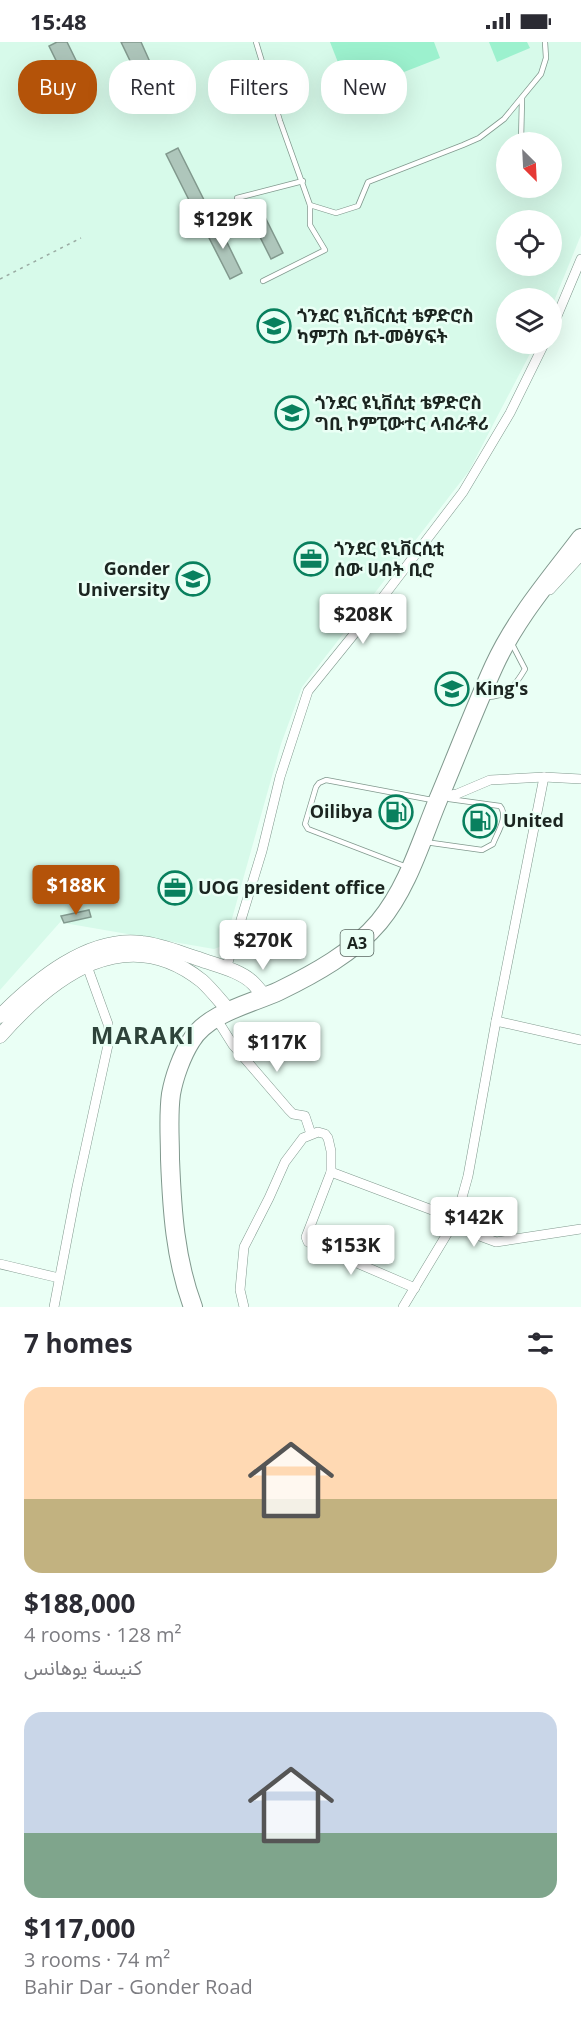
<!DOCTYPE html>
<meta charset="utf-8">
<style>
:root{--surface:#fff;--page:#f2f2f3;--text:#2b2b33;--muted:#7c7c81;--accent:#b45309}
body{margin:0;font-family:"Open Sans","Noto Sans Arabic","Noto Sans Ethiopic",sans-serif;background:var(--page);color:var(--text);height:100vh;display:flex;flex-direction:column;font-size:22px;white-space:nowrap}
*{box-sizing:border-box;margin:0}
p{font-size:20px;color:var(--muted)}
.icon{flex:none;width:33px;height:33px;fill:none;stroke:currentColor;stroke-width:2;stroke-linecap:round;stroke-linejoin:round}
.map{position:relative;height:1265px;overflow:hidden}
.panel{display:flex;flex-direction:column;background:var(--surface);flex:1}
.panel>*{flex:none}
.hud{position:absolute;left:18px;top:18px;width:546px;height:54px;display:flex;gap:12px}
.needle{width:39px;rotate:156deg}
.buttons{position:absolute;left:496px;top:90px;display:grid;gap:12px}
.buttons a{display:grid;place-items:center;width:66px;height:66px;border-radius:50%;background:var(--surface);box-shadow:0 6px 24px #0002;font-size:30px}
.price{position:absolute;translate:-50% -51px;padding:0 14px;border-radius:6px;background:#fff;color:#222;font-size:20px;line-height:39px;filter:drop-shadow(0 2px 3px #0008)}
.price::after{content:'';position:absolute;left:50%;top:36px;width:18px;height:14px;margin-left:-9px;background:inherit;clip-path:polygon(0 0,100% 0,50% 100%)}
.price.active{background:var(--accent);color:#fff}
ul{padding:0;list-style:none}
li{display:grid;align-content:center;gap:12px;height:318px;padding:0 24px}
li span{display:grid;place-items:center;height:186px;border-radius:18px;color:#555}
li>.icon{margin-inline-start:auto}
span .icon{width:108px;height:108px;fill:#fffc;stroke-width:1}
li b{font-size:26px}
h2{display:flex;justify-content:space-between;align-items:center;height:72px;padding:0 24px;font-size:26px}
.chip{padding:0 21px;border-radius:24px;background:var(--surface);box-shadow:0 6px 24px #0002;font-size:21px;line-height:54px}
.chip.active{background:var(--accent);color:#fff}
.status{display:flex;justify-content:space-between;align-items:center;height:42px;padding:0 30px;background:var(--surface);direction:ltr}
.status svg{height:16px;fill:currentColor}
.map>svg:first-child{display:block}
.built{fill:#d7faea;fill-rule:evenodd}
.green{fill:#9cf1ce}
.building{fill:#aec6bb;stroke:#82998e;stroke-width:1.5}
.lines{fill:none;stroke-linecap:round;stroke-linejoin:round}
.lane-casing{stroke:#81998e;stroke-width:6}
.street-casing{stroke:#81998e;stroke-width:10}
.secondary-casing{stroke:#81998e;stroke-width:15}
.highway-casing{stroke:#81998e;stroke-width:20}
.path{stroke:#9aaba3;stroke-width:1.5;stroke-dasharray:3 4.5;stroke-linecap:butt}
.lane{stroke:#fff;stroke-width:4.5}
.street{stroke:#fff;stroke-width:9}
.secondary{stroke:#fff;stroke-width:14}
.highway{stroke:#fff;stroke-width:18}
.labels{text-anchor:middle;stroke-width:5;stroke-linejoin:round;paint-order:stroke}
.shield{fill:#eafff5;stroke:#596660;stroke-width:1.5}
.shield-label{font-size:16px;font-weight:bold;fill:#1b2520}
.poi-label{font-size:18px;font-weight:bold;fill:#1b2520;stroke:#eafff5;text-anchor:start}
.district-label{font-size:24px;font-weight:bold;letter-spacing:1.5px;fill:#2e433a;stroke:#eafff5}
</style>
<div class="status"><b>15:48</b><svg viewBox="0 0 49 12"><path d="M0 12V9h3v3zM5 12V6h3v6zM10 12V3h3v9zM15 12V0h3v12zM26 1h20v11H26zM47 4h2v5h-2z"/></svg></div>
<div class="map">
<svg width="581" height="1265" viewBox="0 0 581 1265">
<rect width="100%" height="100%" fill="#eafff5"/>
<path class="built" d="M0 0H581V193L552 264V256H507V302H535L469 429 302 645 281 702 226 898 222 904 214 907 64 881 62 878 0 948ZM507 100H552V146H507ZM507 178H552V224H507Z"/>
<g class="green">
<path d="M330 0H434L440 16 350 51Z"/>
<path d="M489 0H527L530 6 497 20Z"/>
</g>
<g class="building">
<path d="M57 0H67L90 47 74 55 49 4Z"/>
<path d="M121 0H141L150 20 134 27Z"/>
<path d="M178 106 204 158 192 164 166 112Z"/>
<path d="M257 159 283 211 271 217 245 165Z"/>
<path d="M217 180 242 231 230 237 204 186Z"/>
<path d="M89 868 91 875 64 881 61 874Z"/>
</g>
<g class="lines">
<defs>
<g id="lane">
<path d="M256 0 280 79 310 163V183L325 208 263 239"/>
<path d="M521 100 522 56"/>
<path d="M237 156 303 139"/>
<path d="M310 163 336 171 358 164 368 140 463 103 479 96 504 77 541 32 546 16 545 0"/>
<path d="M487 655C507 655 515 644 525 627L511 600"/>
<path d="M425 800 482 808 493 802C497 791 509 774 500 764L449 757"/>
<path d="M407 825 308 787 305 782 316 745 319 741 326 738 432 758"/>
</g>
<g id="street">
<path d="M552 286 581 217"/>
<path d="M550 548 581 514"/>
<path d="M439 755 457 752 490 738 544 735 581 737"/>
<path d="M226 927 262 809 280 735 308 649 367 576 463 450 510 371 544 302"/>
<path d="M216 976 233 1003 289 1068 293 1072 305 1074 311 1092"/>
<path d="M496 979 581 998"/>
<path d="M331 1130 456 1177 477 1193 496 1200 581 1187"/>
<path d="M0 1222 59 1236"/>
<path d="M54 1265 77 1145 108 1003V982L87 924"/>
<path d="M244 1265 240 1248 244 1205 269 1156 285 1120 303 1096 318 1090 325 1092 328 1096 331 1109V1130L306 1195 308 1200 415 1246"/>
<path d="M403 1265 456 1177 468 1134 496 979 544 735"/>
</g>
<g id="secondary">
<path d="M0 974C35 939 88 894 142 901 161 903 180 911 199 917 215 923 240 928 253 941 257 945 261 950 265 955"/>
<path d="M0 994C53 934 126 878 202 939 212 948 221 960 230 970"/>
</g>
<path id="highway" d="M193 1265C175 1217 172 1168 170 1117 170 1095 168 1073 171 1052 174 1035 182 1013 191 999 207 971 251 962 279 949 314 932 354 910 379 880 408 845 421 799 438 758 457 713 474 668 494 624 516 576 550 537 581 496"/>
</defs>
<use href="#lane" class="lane-casing"/>
<use href="#street" class="street-casing"/>
<use href="#secondary" class="secondary-casing"/>
<use href="#highway" class="highway-casing"/>
<path class="path" d="M0 237 81 196"/>
<use href="#lane" class="lane"/>
<use href="#street" class="street"/>
<use href="#secondary" class="secondary"/>
<use href="#highway" class="highway"/>
</g>
<defs>
<symbol id="school-ring" viewBox="-11 -11 22 22"><circle r="9.5" fill="#eafff5" stroke="#09805e" stroke-width="1.5"/><path d="M0-5L7-2L0 1L-7-2ZM-4 1L0 2.5L4 1V4Q0 6-4 4Z" fill="#09805e"/></symbol>
<symbol id="office-ring" viewBox="-11 -11 22 22"><circle r="9.5" fill="#eafff5" stroke="#09805e" stroke-width="1.5"/><path d="M-6-3h4V-5.5h4V-3h4V5H-6ZM-1-4.5V-3h2v-1.5ZM-6 0V1H6V0Z" fill="#09805e"/></symbol>
<symbol id="university-ring" viewBox="-11 -11 22 22"><circle r="9.5" fill="#eafff5" stroke="#09805e" stroke-width="1.5"/><path d="M0-5L7-2L0 1L-7-2ZM-4 1L0 2.5L4 1V4Q0 6-4 4Z" fill="#09805e"/></symbol>
<symbol id="fuel-ring" viewBox="-11 -11 22 22"><circle r="9.5" fill="#eafff5" stroke="#09805e" stroke-width="1.5"/><path d="M-5.5-6h7V0h2V4h1.3V-2.5L3-4.5l.8-.8L6-3V5H2.5V1h-1V6h-7ZM-4.2-4.7v3.2H.2V-4.7Z" fill="#09805e"/></symbol>
</defs>
<g fill-rule="evenodd">
<use href="#school-ring" x="255" y="265" width="38" height="38"/>
<use href="#school-ring" x="273" y="352" width="38" height="38"/>
<use href="#office-ring" x="292" y="498" width="38" height="38"/>
<use href="#university-ring" x="174" y="518" width="38" height="38"/>
<use href="#school-ring" x="433" y="628" width="38" height="38"/>
<use href="#fuel-ring" x="377" y="751" width="38" height="38"/>
<use href="#fuel-ring" x="461" y="760" width="38" height="38"/>
<use href="#office-ring" x="156" y="827" width="38" height="38"/>
</g>
<g class="labels">
<rect class="shield" x="340.5" y="888" width="33" height="26" rx="4.5"/>
<g class="shield-label">
<text x="357" y="907">A3</text>
</g>
<g class="poi-label">
<text x="297" y="280">ጎንደር ዩኒቨርሲቲ ቴዎድሮስ<tspan x="297" dy="21">ካምፓስ ቤተ-መፅሃፍት</tspan></text>
<text x="315" y="367">ጎንደር ዩኒቨሲቲ ቴዎድሮስ<tspan x="315" dy="21">ግቢ ኮምፒውተር ላብራቶሪ</tspan></text>
<text x="334" y="513">ጎንደር ዩኒቨርሲቲ<tspan x="334" dy="21">ሰው ሀብት ቢሮ</tspan></text>
<text x="170" y="533" text-anchor="end">Gonder<tspan x="170" dy="21">University</tspan></text>
<text x="475" y="653">King's</text>
<text x="373" y="776" text-anchor="end">Oilibya</text>
<text x="503" y="785">United</text>
<text x="198" y="852">UOG president office</text>
</g>
<g class="district-label">
<text x="143" y="1002">MARAKI</text>
</g>
</g>
</svg>
<div class="buttons">
<a><svg class="needle" viewBox="-14 -14 28 28"><path d="M0-13l5 13h-10z" fill="#e53935"/><path d="M0 13l5-13h-10z" fill="#7c7c81"/></svg></a>
<a><svg class="icon" aria-label="locate" viewBox="0 0 24 24"><circle cx="12" cy="12" r="6"/><path d="M12 2v4M12 18v4M2 12h4M18 12h4"/></svg></a>
<a><svg class="icon" aria-label="layers" viewBox="0 0 24 24"><path d="M12 4l9 5-9 5-9-5zM3 14l9 5 9-5"/></svg></a>
</div>
<b class="price" style="left:223px;top:208px">$129K</b>
<b class="price" style="left:363px;top:603px">$208K</b>
<b class="price active" style="left:76px;top:874px">$188K</b>
<b class="price" style="left:263px;top:929px">$270K</b>
<b class="price" style="left:277px;top:1031px">$117K</b>
<b class="price" style="left:474px;top:1206px">$142K</b>
<b class="price" style="left:351px;top:1234px">$153K</b>
<div class="hud">
<a class="chip active">Buy</a>
<a class="chip">Rent</a>
<a class="chip">Filters</a>
<a class="chip">New</a>
</div>
</div>
<section class="panel">
<h2>7 homes<svg class="icon" aria-label="filters" viewBox="0 0 24 24"><path d="M4 7h16M4 17h16"/><circle cx="9" cy="7" r="2"/><circle cx="15" cy="17" r="2"/></svg></h2>
<ul>
<li><span style="background:linear-gradient(#ffd9b3 60%,#c2b280 0)"><svg class="icon" aria-label="home" viewBox="0 0 24 24"><path d="M3 11l9-7 9 7M6 9v11h12V9"/></svg></span><div><b>$188,000</b><p>4 rooms · 128 m²</p><p>كنيسة يوهانس</p></div></li>
<li><span style="background:linear-gradient(#c9d6e8 65%,#7fa58c 0)"><svg class="icon" aria-label="home" viewBox="0 0 24 24"><path d="M3 11l9-7 9 7M6 9v11h12V9"/></svg></span><div><b>$117,000</b><p>3 rooms · 74 m²</p><p>Bahir Dar - Gonder Road</p></div></li>
</ul>
</section>
